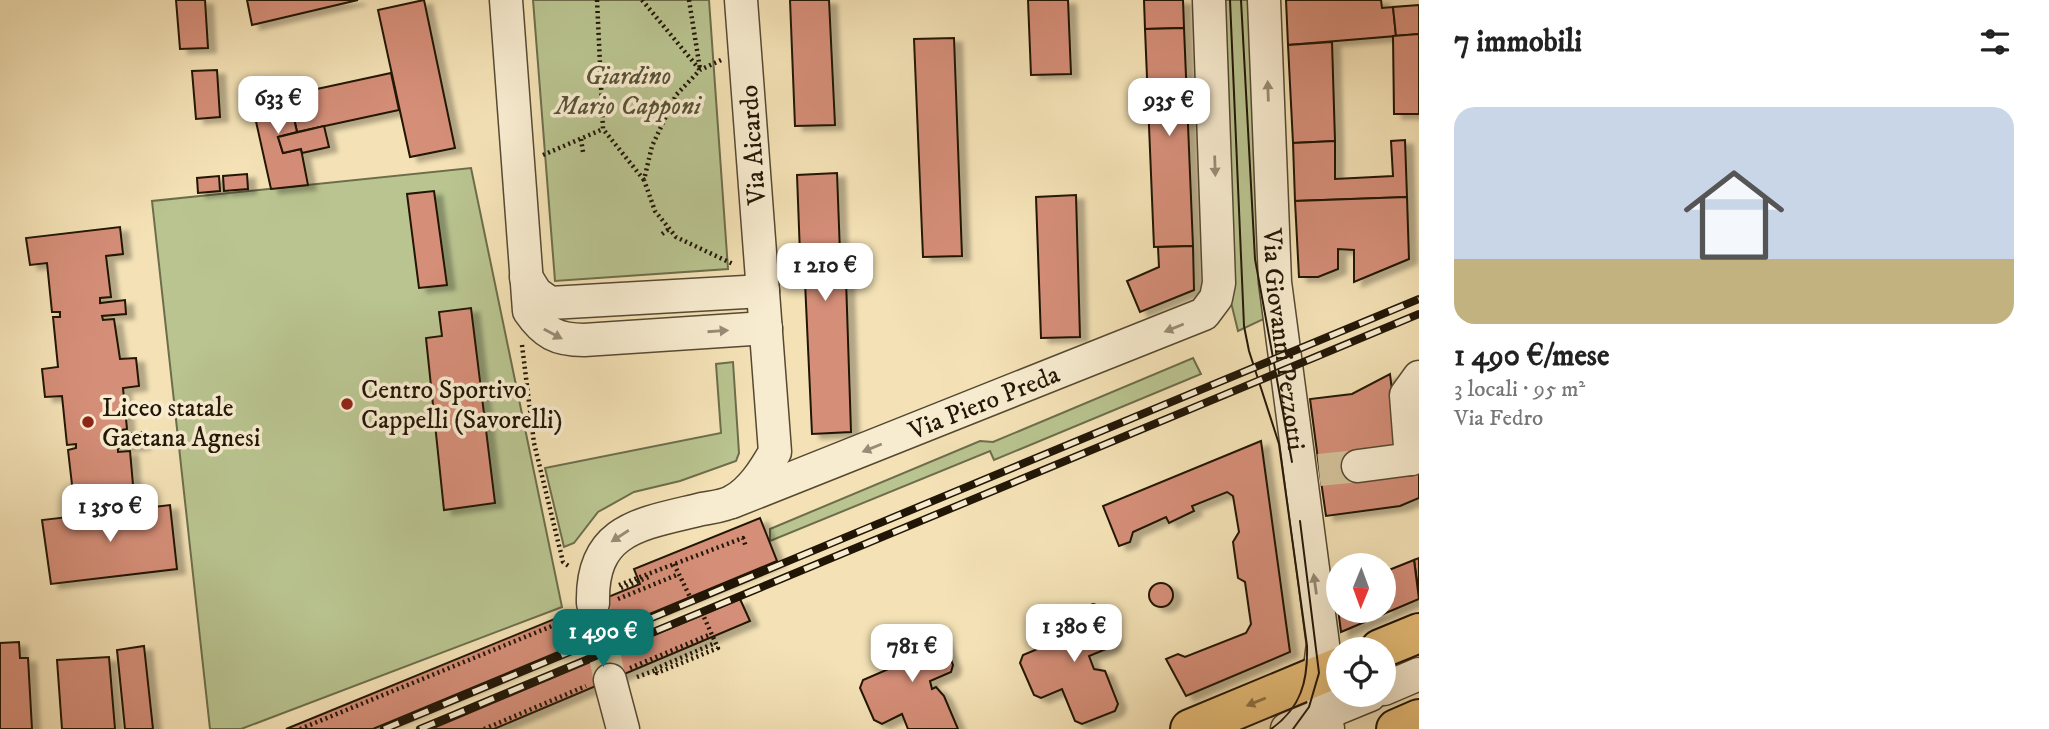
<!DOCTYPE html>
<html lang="it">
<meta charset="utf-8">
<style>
:root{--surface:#fff;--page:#f2f2f2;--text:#222;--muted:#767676;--line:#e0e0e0;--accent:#0f766e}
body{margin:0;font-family:"IM FELL DW Pica",serif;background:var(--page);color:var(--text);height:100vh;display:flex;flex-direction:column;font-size:26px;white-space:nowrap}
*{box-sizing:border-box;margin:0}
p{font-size:23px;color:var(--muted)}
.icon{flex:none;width:38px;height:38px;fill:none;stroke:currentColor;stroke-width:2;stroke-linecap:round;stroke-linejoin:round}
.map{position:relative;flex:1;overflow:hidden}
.sheet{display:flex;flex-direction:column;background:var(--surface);width:630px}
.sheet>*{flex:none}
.needle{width:46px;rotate:181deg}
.controls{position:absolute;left:1326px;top:553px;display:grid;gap:14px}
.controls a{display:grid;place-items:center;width:70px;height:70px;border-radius:50%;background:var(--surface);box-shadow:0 7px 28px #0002;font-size:35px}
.price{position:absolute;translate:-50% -60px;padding:0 16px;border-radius:14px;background:#fff;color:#222;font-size:23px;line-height:46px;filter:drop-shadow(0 2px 4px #0008)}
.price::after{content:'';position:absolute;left:50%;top:42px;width:21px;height:16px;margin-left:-10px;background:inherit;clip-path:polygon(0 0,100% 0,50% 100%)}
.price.selected{background:var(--accent);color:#fff}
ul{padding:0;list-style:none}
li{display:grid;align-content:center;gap:14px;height:371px;padding:0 35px}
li+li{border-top:2px solid var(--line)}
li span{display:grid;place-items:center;height:217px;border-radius:21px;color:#555}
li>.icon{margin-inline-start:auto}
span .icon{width:126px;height:126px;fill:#fffc;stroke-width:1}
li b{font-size:30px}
h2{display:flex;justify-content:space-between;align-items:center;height:84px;padding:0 35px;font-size:30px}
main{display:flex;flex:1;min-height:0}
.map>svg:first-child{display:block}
.green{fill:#b9c490;stroke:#6d6d4b;stroke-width:2}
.building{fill:#d58e78;stroke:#211606;stroke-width:2;filter:url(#shadow)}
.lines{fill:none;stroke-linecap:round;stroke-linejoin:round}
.minor-tunnel{stroke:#d4c39c;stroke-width:32;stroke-dasharray:32 16;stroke-linecap:butt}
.minor-casing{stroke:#564932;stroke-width:35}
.major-casing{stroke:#211606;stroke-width:42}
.path{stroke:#211606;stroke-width:4.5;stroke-dasharray:2 3.5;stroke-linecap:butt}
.minor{stroke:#f8ecd0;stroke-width:32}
.major{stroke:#eac17b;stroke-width:38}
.tram{stroke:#211606;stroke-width:2}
.rail-casing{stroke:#211606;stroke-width:8}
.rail{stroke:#f8ecd0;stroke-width:5;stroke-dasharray:16;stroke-linecap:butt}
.oneway{fill:#978c75}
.oneway2{fill:#907446}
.poi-dot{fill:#8f2418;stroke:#f8ecd0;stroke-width:2.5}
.labels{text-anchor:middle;stroke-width:7;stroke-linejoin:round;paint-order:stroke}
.park-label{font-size:26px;font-style:italic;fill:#565336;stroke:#f8ecd0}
.street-label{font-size:26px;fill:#211606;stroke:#f8ecd0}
.poi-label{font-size:26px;fill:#211606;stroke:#f8ecd0;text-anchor:start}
</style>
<main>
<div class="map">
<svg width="1419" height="729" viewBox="0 0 1419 729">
<defs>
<filter id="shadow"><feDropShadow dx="8" dy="4.5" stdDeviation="2" flood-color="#0004"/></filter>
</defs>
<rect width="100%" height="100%" fill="#f4e2b6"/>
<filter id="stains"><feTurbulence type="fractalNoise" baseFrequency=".00286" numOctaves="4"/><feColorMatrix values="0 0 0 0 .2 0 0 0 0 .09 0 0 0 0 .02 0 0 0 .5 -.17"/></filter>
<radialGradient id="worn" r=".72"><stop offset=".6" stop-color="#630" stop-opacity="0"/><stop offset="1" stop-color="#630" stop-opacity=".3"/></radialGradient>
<g class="green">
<path d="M533 0H709L728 269 555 281Z"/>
<path d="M1218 0H1254L1268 317 1238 331 1229 294Z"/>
<path d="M471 168 562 607 241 729H210L152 201Z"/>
<path d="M1193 358 1201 374 994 460 990 451 770 541V529L980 441 993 442Z"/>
<path d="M733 362 739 453 736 461 680 481 634 492 598 512 574 543 564 547 545 468 721 433 716 364Z"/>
</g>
<g class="building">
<path d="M176 0H205L208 48 180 49Z"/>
<path d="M247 0H358L252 25Z"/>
<path d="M424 0 455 148 410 157 378 10Z"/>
<path d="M790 0H829L835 125 795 126Z"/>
<path d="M1028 0H1068L1071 74 1031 75Z"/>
<path d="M1144 0H1183L1184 28 1145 29Z"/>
<path d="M1286 0H1381L1382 8 1393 7 1396 36 1288 45Z"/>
<path d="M1419 5V34L1396 36 1393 7Z"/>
<path d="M1184 28 1193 246 1154 247 1145 29Z"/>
<path d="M1419 34V114H1394L1393 36Z"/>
<path d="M954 38 962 256 923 257 914 39Z"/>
<path d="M1332 42 1335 141 1293 143 1288 45Z"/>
<path d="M217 70 220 117 196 119 192 71Z"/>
<path d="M391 73 399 110 297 132 289 95Z"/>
<path d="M286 82 297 132 278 137 283 153 301 149 308 185 271 189 249 90Z"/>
<path d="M324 126 329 147 302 153 301 149 283 153 278 137Z"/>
<path d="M1405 140 1407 197 1295 201 1293 143 1335 141V179L1393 176 1391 141Z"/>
<path d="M837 173 841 279H846L851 432 812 434 805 282 801 281 797 175Z"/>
<path d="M247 174 248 189 224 191 223 176Z"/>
<path d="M219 176 220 191 198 193 197 178Z"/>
<path d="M434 191 447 285 419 288 407 194Z"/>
<path d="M1076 195 1080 337 1041 338 1036 197Z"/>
<path d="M1407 197 1409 259 1354 282V250L1338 249V269L1318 277H1299L1295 201Z"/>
<path d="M120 227 123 254 106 256 111 297 100 298V303L125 300 126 314 102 316 103 320 114 319 120 359 136 358 139 386 123 388 127 429 116 431V435L141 432 142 445 118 448V452L130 451 134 496 74 502 68 450 76 448V444L67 445 62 396 45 397 42 369 58 367 53 317H60V312H52L47 263 30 265 26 238Z"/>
<path d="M1193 246 1194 290 1140 312 1127 281 1159 267 1158 247Z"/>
<path d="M471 308 495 503 444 510 426 338 442 336 439 312Z"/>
<path d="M1390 374 1400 457 1319 467 1310 399 1352 394Z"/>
<path d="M1261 441 1290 652 1186 696 1166 659 1178 654 1185 657 1246 633 1251 624 1245 582 1238 578 1233 542 1239 532 1233 496 1227 492 1192 506 1194 511 1169 523 1166 517 1133 532 1130 542 1119 546 1103 506Z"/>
<path d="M1358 462 1419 464V498L1400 506 1326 516 1319 467Z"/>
<path d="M170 505 177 569 51 584 42 520Z"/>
<path d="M760 518 777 561 373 729H286L640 584 634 569Z"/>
<path d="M1419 558V594L1414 560Z"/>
<path d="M1414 560 1419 599 1341 632 1336 593 1339 592V611H1384V572Z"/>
<circle cx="1161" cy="595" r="12"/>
<path d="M740 599 750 621 494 729H431Z"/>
<path d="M1093 604 1100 606 1114 639 1111 647 1089 656 1094 669 1105 671 1118 704 1115 711 1082 724 1075 721 1062 689 1041 698 1034 695 1020 663 1023 655 1052 643 1046 629 1049 622Z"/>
<path d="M932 629 940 632 953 665 951 672 930 681 932 689 936 687 944 696 958 729H908L902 714 882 724 874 720 860 688 863 680 891 668 886 654 889 647Z"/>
<path d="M19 642 20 658H28L32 729H0V643Z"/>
<path d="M144 646 153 729H125L117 650Z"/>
<path d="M109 657 115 729H62L57 660Z"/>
</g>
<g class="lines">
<g class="minor-tunnel">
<path d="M1319 470 1358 466"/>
<path d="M593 603 610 680"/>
</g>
<defs>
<g id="minor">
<path d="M506 0 529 311C544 333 557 340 584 340L766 328"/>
<path id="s1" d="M1264 0 1275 282 1323 644 1319 675 1328 729"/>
<path d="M526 277 536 293 550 303 763 291"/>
<path d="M1411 459 1406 395 1419 377"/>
<path d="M1358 466 1411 459 1419 450"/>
<path id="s2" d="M732 502 1204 314 1216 298 1219 283 1209 0"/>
<path d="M593 603C591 528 641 524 702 509 712 507 725 506 733 501 752 491 765 469 775 452L741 0"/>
<path d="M610 680 623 729"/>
<path d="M1384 689 1419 674"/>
<path d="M1287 729 1370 695"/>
</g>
<g id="major">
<path d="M1380 649 1419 633"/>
<path d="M1190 729 1339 667"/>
<path d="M1396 729 1419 719"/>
</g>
</defs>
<use href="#minor" class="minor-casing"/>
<use href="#major" class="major-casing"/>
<g class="path">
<path d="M597 0 603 129 644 180"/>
<path d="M642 0 700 70"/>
<path d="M689 0 700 69"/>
<path d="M721 60 700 70 676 95 652 146 644 180 655 211 676 237 733 264"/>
<path d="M581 139 583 152"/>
<path d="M543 155 603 129"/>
<path d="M662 234 669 229"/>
<path d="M522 345 534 443 563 562 570 567"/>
<path d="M674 564 690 597"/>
<path d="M619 585 743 538 746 547"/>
<path d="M621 588 649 577"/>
<path d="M618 599 679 574"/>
<path d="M630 668 711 634"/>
<path d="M655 669 715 643"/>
<path d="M637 677 656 670 657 673 718 648 703 615"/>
<path d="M300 729 574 617"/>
<path d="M484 729 586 686"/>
</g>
<use href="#minor" class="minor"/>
<use href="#major" class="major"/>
<g class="tram">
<path d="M1230 0 1244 326 1249 351 1279 444 1307 646C1308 681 1301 708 1271 729"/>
<path d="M1241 0 1255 259 1292 462"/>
<path d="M1293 729 1309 707 1319 673 1300 521"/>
</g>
<defs>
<g id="rail">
<path d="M384 729 1419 299"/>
<path d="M420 729 1419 314"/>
</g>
</defs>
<use href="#rail" class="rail-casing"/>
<use href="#rail" class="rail"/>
</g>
<defs><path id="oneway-solid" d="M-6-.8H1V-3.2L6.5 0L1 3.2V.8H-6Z" transform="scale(1.75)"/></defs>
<g class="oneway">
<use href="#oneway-solid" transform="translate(1268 91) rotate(-92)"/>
<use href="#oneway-solid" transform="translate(1215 166) rotate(88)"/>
<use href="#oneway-solid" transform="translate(1174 328) rotate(158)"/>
<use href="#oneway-solid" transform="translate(718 331) rotate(-4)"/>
<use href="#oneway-solid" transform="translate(553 334) rotate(28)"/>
<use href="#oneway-solid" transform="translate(872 448) rotate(158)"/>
<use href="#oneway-solid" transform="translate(620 536) rotate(147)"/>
<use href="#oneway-solid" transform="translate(1315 584) rotate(-98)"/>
</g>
<use class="oneway2" href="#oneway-solid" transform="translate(1256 702) rotate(158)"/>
<g class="poi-dot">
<circle cx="347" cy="404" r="7"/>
<circle cx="88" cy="422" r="7"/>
</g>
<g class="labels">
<g class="park-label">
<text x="628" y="84">Giardino<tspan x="628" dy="30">Mario Capponi</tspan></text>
</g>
<g class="street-label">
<text transform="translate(752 145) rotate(-94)" y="9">Via Aicardo</text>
<text dy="9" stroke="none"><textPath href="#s1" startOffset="340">Via Giovanni Pezzotti</textPath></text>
<text dy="9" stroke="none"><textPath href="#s2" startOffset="271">Via Piero Preda</textPath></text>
</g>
<g class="poi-label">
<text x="361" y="398">Centro Sportivo<tspan x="361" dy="30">Cappelli (Savorelli)</tspan></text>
<text x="102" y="416">Liceo statale<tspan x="102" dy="30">Gaetana Agnesi</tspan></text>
</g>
</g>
<rect width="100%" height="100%" filter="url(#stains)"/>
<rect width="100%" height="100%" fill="url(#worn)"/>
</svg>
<div class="controls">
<a><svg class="needle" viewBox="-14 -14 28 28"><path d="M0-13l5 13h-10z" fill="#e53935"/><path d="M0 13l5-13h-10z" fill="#767676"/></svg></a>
<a><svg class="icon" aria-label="locate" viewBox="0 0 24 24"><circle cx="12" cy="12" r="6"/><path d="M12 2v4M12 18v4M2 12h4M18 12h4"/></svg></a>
</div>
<b class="price" style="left:278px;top:136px">633 €</b>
<b class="price" style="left:1169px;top:138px">935 €</b>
<b class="price" style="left:825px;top:303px">1 210 €</b>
<b class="price" style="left:110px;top:544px">1 350 €</b>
<b class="price" style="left:1074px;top:664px">1 380 €</b>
<b class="price selected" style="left:603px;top:669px">1 490 €</b>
<b class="price" style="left:912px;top:684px">781 €</b>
</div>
<section class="sheet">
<h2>7 immobili<svg class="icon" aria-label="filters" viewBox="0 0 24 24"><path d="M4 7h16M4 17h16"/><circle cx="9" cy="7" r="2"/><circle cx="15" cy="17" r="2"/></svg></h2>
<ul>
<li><span style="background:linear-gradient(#c9d6e8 70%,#c2b280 0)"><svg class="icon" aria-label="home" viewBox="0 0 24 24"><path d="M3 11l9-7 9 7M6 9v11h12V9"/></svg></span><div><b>1 490 €/mese</b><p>3 locali · 95 m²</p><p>Via Fedro</p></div></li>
</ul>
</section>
</main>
